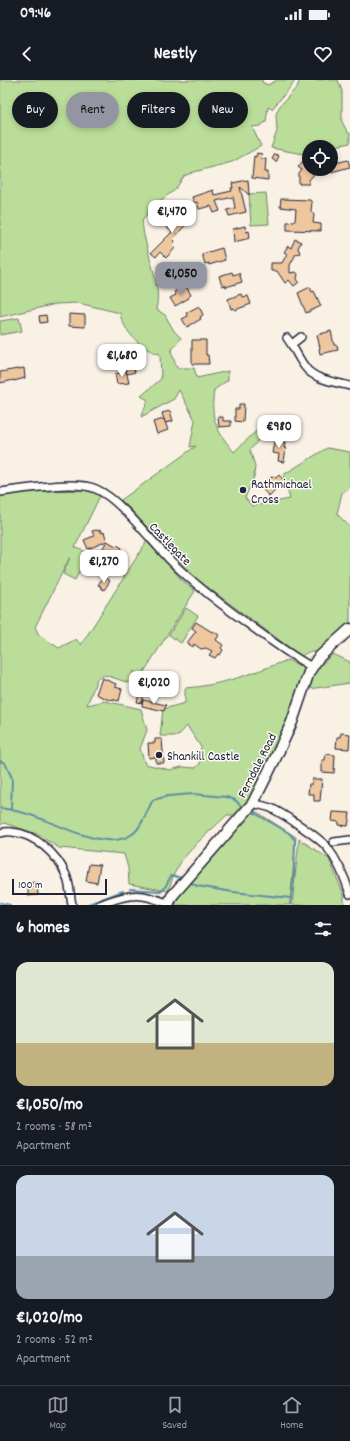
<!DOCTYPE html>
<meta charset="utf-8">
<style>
:root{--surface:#171b24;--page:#242831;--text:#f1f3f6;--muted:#9ea1a6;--line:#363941;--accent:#9495a2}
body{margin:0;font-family:Dekko,sans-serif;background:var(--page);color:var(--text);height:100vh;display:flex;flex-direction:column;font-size:15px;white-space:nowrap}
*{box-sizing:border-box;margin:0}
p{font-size:13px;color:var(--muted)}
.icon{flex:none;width:22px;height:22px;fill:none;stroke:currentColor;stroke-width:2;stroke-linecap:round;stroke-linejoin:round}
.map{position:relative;height:825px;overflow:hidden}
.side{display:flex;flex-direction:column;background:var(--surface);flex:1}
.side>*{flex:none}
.hud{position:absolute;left:12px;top:12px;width:326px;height:36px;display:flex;gap:8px}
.fabs{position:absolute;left:302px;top:60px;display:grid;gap:8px}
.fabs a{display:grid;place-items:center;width:36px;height:36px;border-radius:50%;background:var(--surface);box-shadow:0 2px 6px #0003;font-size:20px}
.scale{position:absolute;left:12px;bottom:10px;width:95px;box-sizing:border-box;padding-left:4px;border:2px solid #22223b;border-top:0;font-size:11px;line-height:14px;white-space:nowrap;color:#22223b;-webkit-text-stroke:3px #fdfcf7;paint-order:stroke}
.price{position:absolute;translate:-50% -34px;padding:0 9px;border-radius:8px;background:#fff;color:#222;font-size:13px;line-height:26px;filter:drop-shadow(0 1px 2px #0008)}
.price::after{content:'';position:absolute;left:50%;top:24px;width:12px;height:9px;margin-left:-6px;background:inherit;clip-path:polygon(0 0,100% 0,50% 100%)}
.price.active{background:var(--accent);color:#111}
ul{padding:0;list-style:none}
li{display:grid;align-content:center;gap:8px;height:212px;padding:0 16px}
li+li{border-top:1px solid var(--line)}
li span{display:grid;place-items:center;height:124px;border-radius:12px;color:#555}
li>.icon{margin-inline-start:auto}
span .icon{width:72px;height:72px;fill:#fffc;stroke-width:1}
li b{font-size:17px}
h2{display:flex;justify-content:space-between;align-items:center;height:48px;padding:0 16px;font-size:17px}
.pill{padding:0 14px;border-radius:18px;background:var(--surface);box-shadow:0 2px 6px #0003;font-size:14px;line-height:36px}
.pill.active{background:var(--accent);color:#111}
.status{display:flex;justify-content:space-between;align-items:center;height:28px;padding:0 20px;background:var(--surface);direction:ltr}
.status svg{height:11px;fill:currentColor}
header{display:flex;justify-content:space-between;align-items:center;height:52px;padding:0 16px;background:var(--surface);font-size:18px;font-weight:800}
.menu{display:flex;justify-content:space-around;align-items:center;height:56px;border-top:1px solid var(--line);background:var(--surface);font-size:11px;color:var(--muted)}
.menu a{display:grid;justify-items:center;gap:2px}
.menu .active{color:var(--accent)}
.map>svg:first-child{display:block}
.green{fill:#bade99;stroke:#6e806a}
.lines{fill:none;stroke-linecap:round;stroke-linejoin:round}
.stream{stroke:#608da5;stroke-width:2}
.building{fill:#efc79f;stroke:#22223b}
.street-casing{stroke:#22223b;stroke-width:10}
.secondary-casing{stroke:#22223b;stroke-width:13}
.street{stroke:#fdfcf7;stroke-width:7}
.secondary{stroke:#fdfcf7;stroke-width:10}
.poi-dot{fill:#22223b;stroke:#fdfcf7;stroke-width:1.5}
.labels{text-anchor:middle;stroke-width:3;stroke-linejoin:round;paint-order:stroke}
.poi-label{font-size:13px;fill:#22223b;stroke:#fdfcf7;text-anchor:start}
.street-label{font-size:13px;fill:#22223b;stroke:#fdfcf7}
</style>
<div class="status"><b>09:46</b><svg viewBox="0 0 49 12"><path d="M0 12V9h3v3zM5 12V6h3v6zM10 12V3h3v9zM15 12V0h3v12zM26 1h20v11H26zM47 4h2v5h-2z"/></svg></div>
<header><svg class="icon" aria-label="back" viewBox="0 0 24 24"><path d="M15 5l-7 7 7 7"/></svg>Nestly<svg class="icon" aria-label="heart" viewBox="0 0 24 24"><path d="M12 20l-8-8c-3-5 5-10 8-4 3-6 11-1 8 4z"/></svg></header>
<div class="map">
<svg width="350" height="825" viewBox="0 0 350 825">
<rect width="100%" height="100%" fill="#faf1e5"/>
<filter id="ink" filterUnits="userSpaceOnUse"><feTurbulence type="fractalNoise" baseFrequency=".025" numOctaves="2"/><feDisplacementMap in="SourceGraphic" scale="8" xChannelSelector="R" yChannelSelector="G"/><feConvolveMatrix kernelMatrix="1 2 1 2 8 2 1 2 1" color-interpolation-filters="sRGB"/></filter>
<g filter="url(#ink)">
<g class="green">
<path d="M0 0H262L263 3 268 5 277 0H295L293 4 272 29 268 27 266 42 260 46 252 47 261 66 232 82 194 92 184 96 175 110 158 122 142 140C143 146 143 153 145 159 149 181 162 206 156 229L165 235 174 251 181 258 171 271 177 288H194L197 298 228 291V300L214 310C210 339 216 350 234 372L268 340 272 344 250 370 255 386 254 397 245 418 252 426 290 419 283 395 327 368 350 372V407L342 413 337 434 350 447V543L317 572H308L301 576 203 504 192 495 121 420 196 366 190 367 195 340 179 310 174 319 141 337 148 320 141 316 161 299 160 274C143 271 123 251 120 233L116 232 78 223 56 224 0 237Z"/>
<path d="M300 0H338L342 11V42L348 53H350V63L331 67H309V72L303 74 271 68 277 51 276 34 279 27 297 7Z"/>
<path d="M266 113 269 144 251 145 249 114Z"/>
<path d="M19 238 22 251 0 255V241Z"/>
<path d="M89 410 100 416 75 467 88 473 75 500 63 494 70 477 35 547 39 555 59 568 76 559 81 565 147 461 181 499 195 511 142 595 137 594 134 591 129 603 105 595 97 599 87 625 105 621 141 629 147 650 140 669 145 684 170 690 182 687 195 688 200 684 201 667 187 646 178 656H160L163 629 185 623V608C221 606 255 592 288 580L305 589C287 640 272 692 240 735H227L197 763 182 780 174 794 168 811 129 804 128 788 124 774 59 768 37 754 4 743 0 745V415L43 411Z"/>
<path d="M186 528 198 536 181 563 169 555Z"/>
<path d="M333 574 350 582V603L309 609 316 590Z"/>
<path d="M252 729 296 757 290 825H175L182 809Z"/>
<path d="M299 759 329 779 344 815V825H292Z"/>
</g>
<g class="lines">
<g class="stream">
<path d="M0 681 5 683 12 698 11 730"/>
<path d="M0 728C16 730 32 735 47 741 70 750 113 772 135 752 143 744 147 730 153 720L168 716 193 714 227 717 235 720 243 728"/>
<path d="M253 732 289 753 295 760 294 795 290 825"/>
<path d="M191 803 197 806 233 812 291 818"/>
<path d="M130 809 160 811 164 809 171 796H175L180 798"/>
<path d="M0 823 10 825"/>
<path d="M86 825 123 811"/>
</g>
</g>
<g class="building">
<path d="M257 73 262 74 261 79H266L265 92H268V100L252 98 254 76 256 77Z"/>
<path d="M275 74 279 76 276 82 272 79Z"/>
<path d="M348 80 350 87 331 92V84Z"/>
<path d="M303 81 309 86V89H319L309 100V104H299V94L302 90 298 87Z"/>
<path d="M248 100 249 115 240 107 246 132 229 136 227 130 235 128 233 117 216 121 220 131 214 133 211 126 199 129 197 122 194 123 192 117 213 110 214 115 232 111 231 108H233L232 103Z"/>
<path d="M281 119 310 120V121L312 122 311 131 314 135 313 143 321 144V151L287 150V142H290L291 141H295L296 129 280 127Z"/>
<path d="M181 128 188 135 185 137 189 141 173 159 175 161 173 164 176 167 166 178 160 172 156 177 151 173 172 152 165 146Z"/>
<path d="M245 146 246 152 249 151 250 158 234 162 233 149Z"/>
<path d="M295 159 301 162 298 168 300 173 296 174 290 185V193L296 192 298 194 297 199 299 202 294 206 289 200 285 203 277 191H271V183H282L287 174 284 172 288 166 291 168Z"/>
<path d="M222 168 225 180 209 185V183L205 184 202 174Z"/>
<path d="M176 183 178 194H175V196L160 201 157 192 163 190 162 187Z"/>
<path d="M232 192 233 195 239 193 242 202 226 207 225 205 222 206 219 196Z"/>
<path d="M186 206 191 215 188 217 189 218 175 226 170 218 176 215 174 212Z"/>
<path d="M310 207 312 212 314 211 321 226 306 233 298 213Z"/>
<path d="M241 214 242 217 248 216 251 224 235 230 234 228 231 229 228 219Z"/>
<path d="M199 226 203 235 200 237 201 239 187 247 182 239 188 236 186 233Z"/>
<path d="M69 234 85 235V247L69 246Z"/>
<path d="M46 235 47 242 40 243 39 236Z"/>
<path d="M331 251 334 265H337L338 270 320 274 319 269 320 268 317 255Z"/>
<path d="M192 260H206V275H208L209 284H192Z"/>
<path d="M133 286 135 292 127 294 125 288Z"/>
<path d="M24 288 25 298 14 301V300L0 303V292Z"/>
<path d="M126 291 129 303 117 304 115 294Z"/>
<path d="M239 324H244L243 342 235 341V329H239Z"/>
<path d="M170 331 173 341 165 343 162 333Z"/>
<path d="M218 337H223V341H231V346L219 347Z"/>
<path d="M164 339 168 350 157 354 153 342Z"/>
<path d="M275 357 282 358 281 362H285L284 368H286L284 382 278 381 279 374 272 373Z"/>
<path d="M279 395 284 401 269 416 263 410 267 406 264 403 273 396 276 398Z"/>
<path d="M97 450 98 451 100 450 101 453 104 452 107 461 88 469 84 460 94 456 92 451Z"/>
<path d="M107 461 116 466 117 465 122 468 119 473 120 476H117L115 480 107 476 102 477 100 475V473Z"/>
<path d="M106 498 110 501 104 510 100 507 101 506 98 505 102 499 104 501Z"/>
<path d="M196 542 212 552 213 551 219 555 216 560 223 565 221 568 223 570 220 575 218 574 215 578 209 575 212 571 206 568 201 569 194 564 193 567 187 563 196 551 192 548Z"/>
<path d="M102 598 116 604 115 607 122 609 119 621 110 619 109 620 96 614Z"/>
<path d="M142 599 171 606 169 612 146 606 142 623 137 622 139 614 135 613 136 607 140 608Z"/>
<path d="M143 620 166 625 164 631 142 626Z"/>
<path d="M341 653 350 654 349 669 336 668 337 657H340Z"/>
<path d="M155 659H162L164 683H156V677L149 678 148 663H155Z"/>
<path d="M326 674 335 675 334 693 322 692V680H325Z"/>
<path d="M312 699H322L320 721H314V714H308L309 704H312Z"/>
<path d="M333 732 350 733 348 746 339 745V742L332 741Z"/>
<path d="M89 784 100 785 97 803 86 801Z"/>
<path d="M37 802 38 815 28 816V803Z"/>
</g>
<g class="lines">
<defs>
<g id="street">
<path d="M287 258C294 267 298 278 305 287 314 300 336 302 350 306"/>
<path d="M292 264 301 257"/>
<path d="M0 412C24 409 75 400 96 409 120 419 152 462 172 482 194 504 219 523 244 541 266 557 288 574 312 587"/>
<path d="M253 723C259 725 265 726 271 728 285 735 317 756 327 767 337 780 345 798 350 814"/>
<path d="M0 753C4 752 8 751 12 752 35 754 57 774 66 795 70 804 70 815 72 825"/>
<path d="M334 762 350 760"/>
<path d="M99 825C113 820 127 814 143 816 151 817 160 821 168 823"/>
</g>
<path id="secondary" d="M168 825 172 816 253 723 276 677 292 642 309 592 318 578 350 549"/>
</defs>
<use href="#street" class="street-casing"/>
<use href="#secondary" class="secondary-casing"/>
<use href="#street" class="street"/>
<use href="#secondary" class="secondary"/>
</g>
</g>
<g class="poi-dot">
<circle cx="243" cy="410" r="4"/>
<circle cx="159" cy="675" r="4"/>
</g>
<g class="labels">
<g class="poi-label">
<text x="251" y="408">Rathmichael<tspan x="251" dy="15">Cross</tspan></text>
<text x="167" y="680">Shankill Castle</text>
</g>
<g class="street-label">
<text transform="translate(171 463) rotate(46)" y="5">Castlegate</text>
<text transform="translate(256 685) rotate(-63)" y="5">Ferndale Road</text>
</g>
</g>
</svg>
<div class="fabs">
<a><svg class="icon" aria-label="locate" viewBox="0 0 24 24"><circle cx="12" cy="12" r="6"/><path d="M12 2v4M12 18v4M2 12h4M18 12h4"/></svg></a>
</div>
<div class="scale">100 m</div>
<b class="price" style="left:172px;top:154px">€1,470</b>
<b class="price active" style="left:181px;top:216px">€1,050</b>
<b class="price" style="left:122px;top:298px">€1,680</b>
<b class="price" style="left:279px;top:369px">€980</b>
<b class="price" style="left:104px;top:504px">€1,270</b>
<b class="price" style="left:154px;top:625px">€1,020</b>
<div class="hud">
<a class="pill">Buy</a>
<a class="pill active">Rent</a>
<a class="pill">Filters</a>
<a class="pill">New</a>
</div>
</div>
<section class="side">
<h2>6 homes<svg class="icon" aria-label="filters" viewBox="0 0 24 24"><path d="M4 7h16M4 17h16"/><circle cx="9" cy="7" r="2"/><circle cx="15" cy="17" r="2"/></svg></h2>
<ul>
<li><span style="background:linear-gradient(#dfe7d0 65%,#c2b280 0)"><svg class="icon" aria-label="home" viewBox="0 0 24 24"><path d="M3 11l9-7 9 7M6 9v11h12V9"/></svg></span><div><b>€1,050/mo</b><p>2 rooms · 58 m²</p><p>Apartment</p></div></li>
<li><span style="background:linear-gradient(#c9d6e8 65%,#9aa5b1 0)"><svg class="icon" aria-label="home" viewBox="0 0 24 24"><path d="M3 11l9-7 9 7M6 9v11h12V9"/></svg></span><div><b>€1,020/mo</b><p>2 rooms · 52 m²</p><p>Apartment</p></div></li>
</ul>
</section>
<nav class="menu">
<a class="active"><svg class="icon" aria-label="map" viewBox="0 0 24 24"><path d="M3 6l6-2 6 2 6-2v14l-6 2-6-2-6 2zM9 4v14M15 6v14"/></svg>Map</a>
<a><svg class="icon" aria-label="saved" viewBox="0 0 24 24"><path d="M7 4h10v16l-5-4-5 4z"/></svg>Saved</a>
<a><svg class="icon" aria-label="home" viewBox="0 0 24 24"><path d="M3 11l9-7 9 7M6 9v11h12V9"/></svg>Home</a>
</nav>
